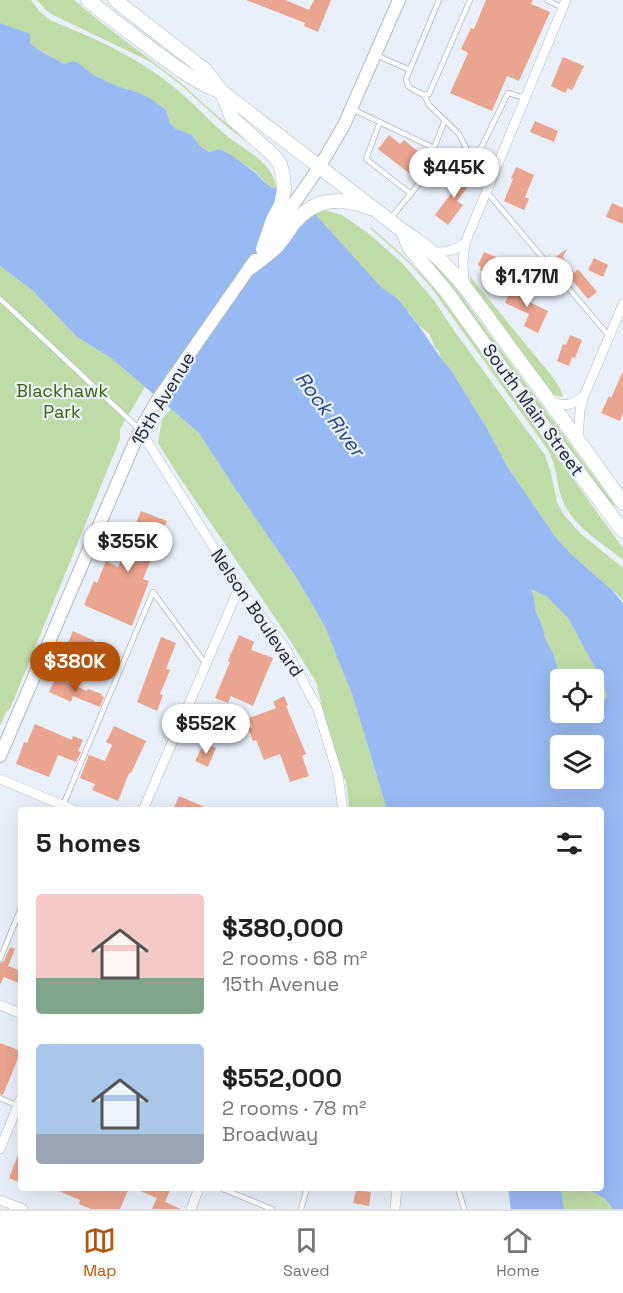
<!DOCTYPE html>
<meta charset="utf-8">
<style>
:root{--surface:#fff;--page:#f2f2f2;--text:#222;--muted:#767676;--line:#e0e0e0;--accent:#b45309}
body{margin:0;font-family:"Space Grotesk",sans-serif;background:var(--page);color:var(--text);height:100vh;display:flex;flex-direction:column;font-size:22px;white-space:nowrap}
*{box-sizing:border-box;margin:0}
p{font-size:20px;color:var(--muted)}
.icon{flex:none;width:33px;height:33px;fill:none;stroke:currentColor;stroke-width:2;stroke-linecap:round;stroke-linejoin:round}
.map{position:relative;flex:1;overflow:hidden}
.panel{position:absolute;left:18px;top:807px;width:586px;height:384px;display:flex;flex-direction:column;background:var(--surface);border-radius:6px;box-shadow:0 6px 24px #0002}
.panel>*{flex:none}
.fabs{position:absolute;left:550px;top:669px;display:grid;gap:12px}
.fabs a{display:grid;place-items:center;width:54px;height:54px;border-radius:6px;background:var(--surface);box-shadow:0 6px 24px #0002;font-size:30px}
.price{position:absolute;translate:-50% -51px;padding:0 14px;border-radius:21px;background:#fff;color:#222;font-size:20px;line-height:39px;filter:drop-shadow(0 2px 3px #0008)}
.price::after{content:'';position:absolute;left:50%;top:36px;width:18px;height:14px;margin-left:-9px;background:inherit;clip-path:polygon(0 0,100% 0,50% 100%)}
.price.current{background:var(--accent);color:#fff}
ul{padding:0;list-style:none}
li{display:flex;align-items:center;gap:18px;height:150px;padding:0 18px}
li span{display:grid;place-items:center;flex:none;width:168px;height:120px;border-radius:6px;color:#555}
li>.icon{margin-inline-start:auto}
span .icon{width:72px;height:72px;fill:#fffc;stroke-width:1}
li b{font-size:26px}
h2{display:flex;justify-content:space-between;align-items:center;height:72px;padding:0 18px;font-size:26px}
.tabs{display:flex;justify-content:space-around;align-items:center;height:84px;border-top:2px solid var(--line);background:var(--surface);font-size:16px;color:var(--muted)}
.tabs a{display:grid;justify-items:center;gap:3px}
.tabs .current{color:var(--accent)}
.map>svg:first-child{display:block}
.green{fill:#bfdba6}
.water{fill:#98baf2;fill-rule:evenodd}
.building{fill:#eaa58e}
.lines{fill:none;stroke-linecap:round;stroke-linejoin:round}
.service-casing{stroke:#b0b8c1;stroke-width:6}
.minor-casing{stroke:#b0b8c1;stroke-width:10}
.secondary-casing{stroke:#b0b8c1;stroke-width:14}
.primary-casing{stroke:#b0b8c1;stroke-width:15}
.service{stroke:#fff;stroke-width:4.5}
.minor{stroke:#fff;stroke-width:9}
.secondary{stroke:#fff;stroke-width:12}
.primary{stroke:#fff;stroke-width:14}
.labels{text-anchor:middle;stroke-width:4.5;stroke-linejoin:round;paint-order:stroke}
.park-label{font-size:18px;fill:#3d6106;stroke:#e9f0fa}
.street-label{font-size:18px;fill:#1e2124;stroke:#e9f0fa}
.water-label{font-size:20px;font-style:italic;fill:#1d4384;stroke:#e9f0fa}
</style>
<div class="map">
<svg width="623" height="1209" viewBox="0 0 623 1209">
<rect width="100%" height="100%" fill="#e9f0fa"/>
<g class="green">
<path d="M0 0H31L39 11 50 20C94 38 140 58 176 89 194 103 209 121 227 136 245 150 274 163 276 188 266 187 264 180 257 173 254 170 249 168 245 165 236 160 228 154 219 149L209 152 201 147 191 134 176 129 170 123 166 110 140 93 117 86 95 76 77 62 73 61 65 64 42 52 30 43 29 34 0 23Z"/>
<path d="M37 0H74L103 24 181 83 206 106 255 148 225 125 181 85 151 62 53 15 46 10Z"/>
<path d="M324 210 342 215 368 233 402 263 415 278 435 302 455 332 545 455 551 473 557 502 564 515 580 533 623 568V601L620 597 572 555 557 539 508 468 488 430 451 370 440 357 439 351 435 348 429 333 419 326 409 312 406 313 397 298 381 287 322 223 315 214Z"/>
<path d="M371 227 408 260 435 289 623 548V560C600 541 571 526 561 496 556 480 556 464 548 450L430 286 410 264 370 228Z"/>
<path d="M427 255 460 294 615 505 613 506 602 495 425 257Z"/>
<path d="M0 266 32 290 77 337 111 358 145 387 120 429V439L10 709 6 712 0 726Z"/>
<path d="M469 271 470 276 473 280 551 375 560 388 563 397 557 396 551 393 471 285Z"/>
<path d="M171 409 199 433 232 484 296 577 325 627 353 697 387 810H350L346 783 329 735 316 682 286 634 176 472 158 443 162 419Z"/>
<path d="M530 588 546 596 568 618 594 666 602 678 607 697 595 712H594V680L561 679 553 653 545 638 543 628 536 612 534 598Z"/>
<path d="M561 1188H586L605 1199 613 1209H564Z"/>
</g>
<g class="water">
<path d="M0 23 30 34V43L42 52 65 64 73 61 77 62 95 76 117 86 140 93 151 99 166 110 170 123 176 129 191 134 201 147 209 152 219 149 231 155 257 174 263 181 271 187 276 188 315 214 381 287 397 298 419 326 440 357 451 370 488 430 508 468 557 539 572 555 612 590 623 603V1209H613L605 1199 586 1188H602V810H387L353 697 325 627 296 577 232 484 199 433 111 358 77 337 32 290 0 266ZM531 589 546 596 568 618 594 666 602 678 607 697 594 712H561V679L553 653 545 638 543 628 536 612 534 598ZM561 746H594V778H561Z"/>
<path d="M508 1188H561L564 1209H511Z"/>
</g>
<g class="building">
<path d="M246 0H285L309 10 314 0H331L318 32 304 26 305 23Z"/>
<path d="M486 0H533L531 4 550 12 519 81 507 76 492 111 450 93 468 53 461 49 471 28 474 29Z"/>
<path d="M563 57 584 66 572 90 568 88 565 93 551 86Z"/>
<path d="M535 121 558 131 554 142 530 132Z"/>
<path d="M389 135 400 144 404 140 419 152 410 174 378 149Z"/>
<path d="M516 167 534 175 525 197 529 199 524 210 504 201 513 179 511 178Z"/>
<path d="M462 171 473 180 457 201 463 205 448 225 435 215 459 183 454 180Z"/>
<path d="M612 203 623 208V224L606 217Z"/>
<path d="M567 249 563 257 574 273 578 269 597 292 588 299 559 265 558 269 551 260Z"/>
<path d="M484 252 496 257 489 274 480 270 481 267 478 265Z"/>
<path d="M594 258 608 265 603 277 588 270Z"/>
<path d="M513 284 528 291 525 300 548 311 538 333 524 326 529 314 505 303Z"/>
<path d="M570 335 582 340 575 358 572 357 569 366 557 361 563 344 566 345Z"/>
<path d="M623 371V413L620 421 601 413 609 396 611 398Z"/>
<path d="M141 511 167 521 143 579 149 581 132 626 84 605 94 581 97 583 106 561 118 567Z"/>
<path d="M73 631 95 641 89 655 67 645Z"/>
<path d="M239 635 254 642 251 650 273 658 253 706 231 696 228 703 215 698 230 662 228 661Z"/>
<path d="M161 637 176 643 166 669 170 670 160 694 163 695 157 711 137 702Z"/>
<path d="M56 677 87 691 88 689 102 694 101 696 104 697 100 707 73 696 71 702 49 692Z"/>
<path d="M284 696 288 705 286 706 306 754 302 756 309 776 290 782 280 754 264 760 256 740 253 741 248 728 252 727 249 718 276 708 273 702Z"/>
<path d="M35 724 72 740 73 736 83 740 78 751 81 752 76 762 58 755 49 777 16 764 24 742 27 743Z"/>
<path d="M114 726 146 741 131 773H129L118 801 92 790 95 784 80 778 89 755 105 761 112 745 106 742Z"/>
<path d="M204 743 216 748 208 767 195 761Z"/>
<path d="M179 796 211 810H173Z"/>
<path d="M10 947 15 949 8 966 21 971V984L4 977 0 985V963L4 961Z"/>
<path d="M0 1043 21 1051 3 1095 0 1094Z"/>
<path d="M20 1150H21V1183L9 1178Z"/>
<path d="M51 1188H129L120 1209H91L79 1204 80 1200Z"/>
<path d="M133 1188H171L165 1202 181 1209H152L157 1198Z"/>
<path d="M356 1190 371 1192 369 1206 353 1203Z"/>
</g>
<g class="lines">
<defs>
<g id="service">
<path d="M439 0 406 79 408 86 414 90 424 95 429 105 459 134 475 165 480 178 489 185"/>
<path d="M547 0 563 8"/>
<path d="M376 55 410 70"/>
<path d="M424 95 429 94 470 0"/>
<path d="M352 109 434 148"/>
<path d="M380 122 366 159 411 194"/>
<path d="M473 160 482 146 508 93 525 98"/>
<path d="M475 165 487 162 497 167"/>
<path d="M486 191 609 336"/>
<path d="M390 219 421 181 445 120"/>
<path d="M0 299 52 347 138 428"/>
<path d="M61 810 153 592 205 663"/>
<path d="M0 959 21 908"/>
<path d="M0 1098 18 1106"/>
<path d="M220 1188 272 1209"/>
<path d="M458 1188 464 1209"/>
<path d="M301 1209 307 1188"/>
</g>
<g id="minor">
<path d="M434 252C446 252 454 251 465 243"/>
<path d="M464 286 463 261 465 243 566 0"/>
<path d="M551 402C567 407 571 405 584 396"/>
<path d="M140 430 239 588 284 646 317 707 338 775 343 810"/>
<path d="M578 440 580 410 584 396 623 304"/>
<path d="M0 779 74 810"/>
<path d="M143 810 239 588"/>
<path d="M0 1005 21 1014"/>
<path d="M0 1149 21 1098"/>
<path d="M0 1200 23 1209"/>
<path d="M191 1209 199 1188"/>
<path d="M395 1209 397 1188"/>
</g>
<g id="secondary">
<path d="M268 241 320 166 344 125 399 0"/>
<path d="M0 756 140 430 158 399 255 260"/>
</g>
<g id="primary">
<path d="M88 0C111 19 135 36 158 54 178 68 198 84 222 92L403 231C449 258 479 306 510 348 548 399 586 451 623 503"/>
<path d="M115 0 205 70 222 92 232 118 274 156 280 164 283 176 284 190 281 205 273 220 263 249"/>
<path d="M403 231 409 247 446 291 542 424 623 531"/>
<path d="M250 268C258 261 268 255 276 247 283 240 288 231 293 224 314 198 340 196 370 208"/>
</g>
</defs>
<use href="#service" class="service-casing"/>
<use href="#minor" class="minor-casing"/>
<use href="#secondary" class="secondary-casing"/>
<use href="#primary" class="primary-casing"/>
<use href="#service" class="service"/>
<use href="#minor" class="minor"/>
<use href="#secondary" class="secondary"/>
<use href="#primary" class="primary"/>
</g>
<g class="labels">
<g class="park-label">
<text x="62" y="397">Blackhawk<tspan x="62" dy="21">Park</tspan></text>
</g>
<g class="street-label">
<text transform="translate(163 399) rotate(-59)" y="6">15th Avenue</text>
<text transform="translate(533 410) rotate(54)" y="6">South Main Street</text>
<text transform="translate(257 613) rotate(56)" y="6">Nelson Boulevard</text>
</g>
<g class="water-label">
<text transform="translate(330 414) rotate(53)" y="7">Rock River</text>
</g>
</g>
</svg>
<div class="fabs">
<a><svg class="icon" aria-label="locate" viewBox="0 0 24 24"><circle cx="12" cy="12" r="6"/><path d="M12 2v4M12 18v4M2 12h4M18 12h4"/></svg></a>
<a><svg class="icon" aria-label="layers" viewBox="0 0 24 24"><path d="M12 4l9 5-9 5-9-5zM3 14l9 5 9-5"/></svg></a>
</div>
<b class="price" style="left:454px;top:199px">$445K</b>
<b class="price" style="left:527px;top:308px">$1.17M</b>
<b class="price" style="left:128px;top:573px">$355K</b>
<b class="price current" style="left:75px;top:693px">$380K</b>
<b class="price" style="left:206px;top:755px">$552K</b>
<section class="panel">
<h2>5 homes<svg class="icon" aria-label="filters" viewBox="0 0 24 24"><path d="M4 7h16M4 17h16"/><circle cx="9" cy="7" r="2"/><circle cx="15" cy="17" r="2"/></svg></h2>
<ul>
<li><span style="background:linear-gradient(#f6c9c9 70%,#7fa58c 0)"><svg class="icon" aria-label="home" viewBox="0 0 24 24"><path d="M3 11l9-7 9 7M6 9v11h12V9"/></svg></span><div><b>$380,000</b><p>2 rooms · 68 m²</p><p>15th Avenue</p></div></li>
<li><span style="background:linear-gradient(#a9c7e8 75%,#9aa5b1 0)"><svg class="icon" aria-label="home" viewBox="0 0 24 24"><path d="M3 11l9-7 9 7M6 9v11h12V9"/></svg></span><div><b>$552,000</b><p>2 rooms · 78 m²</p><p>Broadway</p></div></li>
</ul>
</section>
</div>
<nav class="tabs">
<a class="current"><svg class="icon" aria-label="map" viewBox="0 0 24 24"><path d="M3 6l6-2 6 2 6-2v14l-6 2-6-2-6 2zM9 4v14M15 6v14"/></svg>Map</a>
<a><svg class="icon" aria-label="saved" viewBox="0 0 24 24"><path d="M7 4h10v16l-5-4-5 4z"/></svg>Saved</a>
<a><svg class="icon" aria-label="home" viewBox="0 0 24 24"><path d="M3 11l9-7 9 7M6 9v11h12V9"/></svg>Home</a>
</nav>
